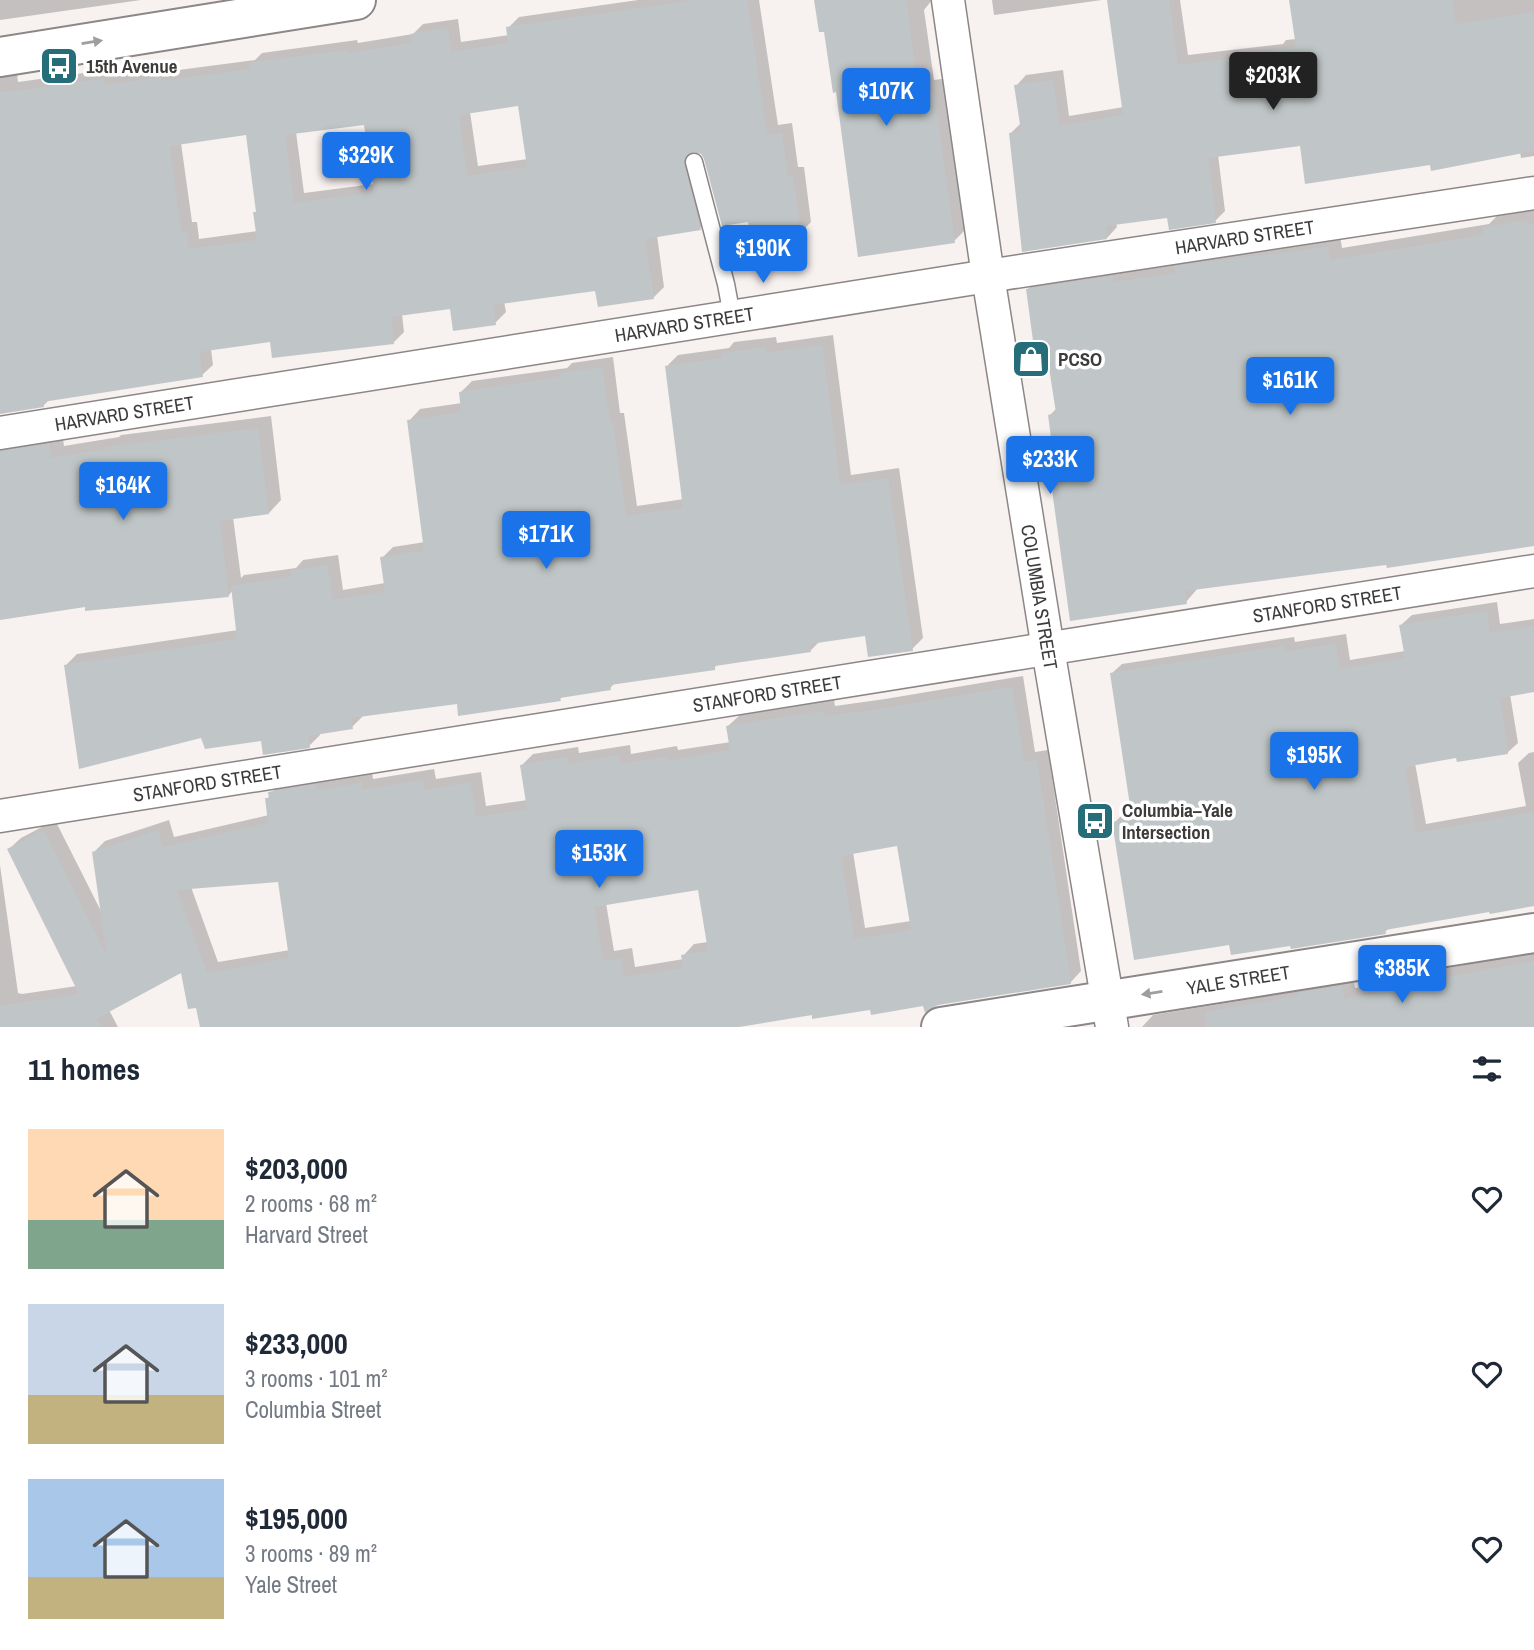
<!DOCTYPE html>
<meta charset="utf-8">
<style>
:root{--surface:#fff;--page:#f2f2f3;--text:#1f2937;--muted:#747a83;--accent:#1a73e8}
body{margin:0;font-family:"Archivo Narrow",sans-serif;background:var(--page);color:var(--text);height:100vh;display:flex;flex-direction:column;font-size:26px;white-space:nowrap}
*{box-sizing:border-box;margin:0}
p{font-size:23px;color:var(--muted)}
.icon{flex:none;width:38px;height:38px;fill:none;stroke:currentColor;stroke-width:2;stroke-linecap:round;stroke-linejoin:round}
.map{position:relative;height:1027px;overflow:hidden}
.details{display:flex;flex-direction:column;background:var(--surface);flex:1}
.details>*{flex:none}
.price{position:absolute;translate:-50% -60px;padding:0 16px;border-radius:7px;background:var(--accent);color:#fff;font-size:23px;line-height:46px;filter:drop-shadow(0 2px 4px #0008)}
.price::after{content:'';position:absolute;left:50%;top:42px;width:21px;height:16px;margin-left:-10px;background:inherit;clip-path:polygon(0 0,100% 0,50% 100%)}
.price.selected{background:#222;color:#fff}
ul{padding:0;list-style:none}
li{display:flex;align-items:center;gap:21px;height:175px;padding:0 28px}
li span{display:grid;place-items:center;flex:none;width:196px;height:140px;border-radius:0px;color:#555}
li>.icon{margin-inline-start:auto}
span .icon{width:84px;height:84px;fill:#fffc;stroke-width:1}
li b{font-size:30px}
h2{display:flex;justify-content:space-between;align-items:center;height:84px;padding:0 28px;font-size:30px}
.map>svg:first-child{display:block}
.shadow{fill:#0003;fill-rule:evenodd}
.building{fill:#c0c6c7;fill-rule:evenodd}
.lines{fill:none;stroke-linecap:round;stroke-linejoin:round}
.service-casing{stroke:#8c8786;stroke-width:19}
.minor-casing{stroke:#8c8786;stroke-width:35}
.tertiary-casing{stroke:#8c8786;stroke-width:42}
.service{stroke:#fff;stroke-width:16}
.minor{stroke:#fff;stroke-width:32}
.tertiary{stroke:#fff;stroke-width:38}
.oneway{fill:#9e9e9d}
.labels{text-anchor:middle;stroke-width:7;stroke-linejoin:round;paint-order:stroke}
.poi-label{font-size:19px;font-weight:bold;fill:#3e3c3b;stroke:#fff;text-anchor:start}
.street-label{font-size:19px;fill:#3e3c3b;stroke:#fff}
</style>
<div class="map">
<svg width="1534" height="1027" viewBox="0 0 1534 1027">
<rect width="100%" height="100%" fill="#f7f1f0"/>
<g class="shadow">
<path d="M0 0H141L0 20Z"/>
<path d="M638 0H759L778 125 792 123 798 167H804L811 222 800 233 750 220 702 153 693 150 711 217 700 228 657 235 664 287 653 298 597 289 504 301 506 312 495 323 451 307 402 314 404 332 394 342 271 340 211 349 213 365 202 375 50 399 43 406 0 413V76L17 74 18 82 113 69 114 75 171 67V71L255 60 262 53 357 40 358 43 413 34 423 24 458 19 461 42 509 35 508 28 519 17ZM519 104 528 159 478 166 470 112ZM365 123 374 184 304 193 296 132ZM247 133 258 210 255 213 257 231 199 239 197 222H192L181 143Z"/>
<path d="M816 0H932L924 10 934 80 948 78 969 226 954 241 838 90 826 30Z"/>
<path d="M992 0H1102L994 15Z"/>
<path d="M1109 0H1180L1188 55 1283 44 1286 40 1296 39 1291 0H1534V156L1521 158 1520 152 1432 163 1301 144 1218 155 1225 211 1215 221 1169 216 1116 223 1117 227 1107 238 1010 134 1021 123 1016 86 1026 75 1063 70 1069 116 1124 107Z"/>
<path d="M1534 210V544L1198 588 1186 602 1051 469 1057 463 1050 415 1057 408 1050 359 1028 289 1040 277 1340 236 1342 248 1489 224 1497 216Z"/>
<path d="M833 335 851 475 899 468 923 638 912 649 866 634 820 641 810 651 719 663 714 668 616 682 610 688 564 695 560 699 458 702 363 716 352 727 320 732V735L309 746 262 739 202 736 66 665 77 654 238 630 233 590 229 595 86 605 0 618V449L62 432 64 446 119 437 121 435 271 416 281 500 269 513 233 517 241 578 244 575 296 568 303 560 338 555 343 590 385 583 382 558 393 547 425 542 409 421 420 409 462 403 461 392 472 381 567 368 572 363 613 357 620 413H624L637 506 684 499 667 366 678 355 729 348 734 342 776 337 777 343Z"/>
<path d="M1497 602 1500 624 1534 619V691L1510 694 1518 743 1507 753 1458 756 1415 763 1426 824 1526 806 1518 763 1529 753 1534 752V904L1389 928 1385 932 1291 943H1231L1114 823 1124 813 1132 811 1111 674 1122 664 1294 637 1295 642 1346 634 1350 660 1405 651 1401 625 1412 615Z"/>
<path d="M1023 676 1035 752 1048 750 1081 971 1070 983 925 1004 813 1013 730 1027H202L198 1006 182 971 109 1010 118 1027H0V865L18 993 22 994 77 986 9 849 21 838 55 820 102 913 94 852 105 841 169 820 174 837 269 815 267 799 281 781 372 772 373 779 434 769 436 779 481 772 486 806 528 800 522 765 533 754 578 747 579 753 630 745 631 754 677 746 678 750 731 742 728 726 740 715 834 700 835 706 885 699ZM898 844 911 921 865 928 853 852ZM279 881 290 950 218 962 191 887ZM699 888 708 942 694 944 683 956 684 959 635 967 632 948 614 951 606 903Z"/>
<path d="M1534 952V1027H1142L1153 1015 1251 999 1255 995 1353 975 1355 988 1404 980 1409 975Z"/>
</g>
<g class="building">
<path d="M696 0H747L767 135 782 133 788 177 793 176 801 234 751 241 748 222 722 226 704 159 701 154 692 152 686 155 684 164 701 230 645 239 654 299 598 307 595 291 493 305 496 325 453 331 450 309 391 317 394 344 272 358 270 342 199 352 203 377 43 402 44 407 0 414V93L103 79 104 85 161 77V81L250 69 249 63 347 50V53L411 43 410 34 448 28 451 52 508 43 506 27ZM518 106 527 167 467 176 459 115ZM364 125 374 192 294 203 285 135ZM246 135 256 212H253L257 240 189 249 187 232H181L170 146Z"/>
<path d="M814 0H906L919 95 934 92 955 243 858 257 836 92 833 93 824 32H819Z"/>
<path d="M1107 0H1169L1178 65 1275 53 1274 50 1296 47 1289 0H1452L1456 24 1534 12V151L1431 171 1430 165 1305 184 1300 146 1208 158 1216 223 1169 230 1167 218 1106 226 1107 239 1022 252 1009 133 1021 131 1014 85 1053 80 1059 126 1123 115Z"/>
<path d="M1528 220 1529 225 1534 224V546L1387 568 1386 565 1185 591 1187 604 1070 621 1049 468H1055L1048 415 1056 413 1048 361 1036 363 1026 289 1113 276V282L1175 273 1174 266 1328 247 1330 260 1483 235 1482 228Z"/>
<path d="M822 345 840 485 888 478 913 651 868 657 865 636 810 644 811 652 715 666V670L610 685 611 690 560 698 561 701 458 716 457 704 351 718 353 729 308 736 310 748 263 755 261 741 205 749 201 738 79 769 64 665 237 639 231 586 291 577 290 571 327 565 333 600 385 592 380 557 424 551 407 420 461 412 459 392 560 377 559 373 602 367 610 423H613L626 516 683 508 665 366 722 358 721 353 766 347V353Z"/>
<path d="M258 428 269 514 220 521 229 597 85 611V607L0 620V451L49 444 51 458 107 449 106 447Z"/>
<path d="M1487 611 1490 633 1534 626V692L1500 698 1508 754 1457 762 1456 758 1405 767 1416 833 1534 812V906L1490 914 1489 912 1385 930 1386 934 1291 949 1290 946 1231 955 1229 945 1134 960 1112 822 1132 819 1110 673 1284 646 1285 652 1336 643 1340 669 1405 658 1399 625Z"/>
<path d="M1012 687 1024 762 1037 760 1071 984 938 1005 925 1013 923 1006 871 1015 870 1010 812 1019V1015L739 1027H200L196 1008 188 1009 181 973 96 1019 101 1027H0V1006L79 994 7 849 44 830 107 957 92 852 158 830 163 847 268 823 265 798H269L268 792 315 784 316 790 361 783 362 790 423 780 425 790 470 782 476 817 527 809 520 765 567 757 568 764 619 755 620 764 666 757 667 761 730 750 726 726 823 711 824 716 873 710ZM897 846 911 930 854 939 841 856ZM278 882 289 958 207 973 177 890ZM698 890 708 951 681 955 683 968 624 977 621 958 603 961 594 907Z"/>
<path d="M1534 961V1027H1206L1205 1012 1298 996V993L1342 986 1344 999 1396 989 1395 986Z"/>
</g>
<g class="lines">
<defs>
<path id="service" d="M694 162 726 284 732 316"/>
<g id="minor">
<path id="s1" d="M948 0 988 276 1048 649 1112 1027"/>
<path id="s2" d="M0 433 988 276 1534 193"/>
<path id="s3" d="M0 816 1534 571"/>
</g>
<g id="tertiary">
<path d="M0 57 356 0"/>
<path id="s4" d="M941 1027 1534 933"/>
</g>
</defs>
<use href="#service" class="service-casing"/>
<use href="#minor" class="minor-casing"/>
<use href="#tertiary" class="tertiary-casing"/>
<use href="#service" class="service"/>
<use href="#minor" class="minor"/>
<use href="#tertiary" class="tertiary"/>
</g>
<defs><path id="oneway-solid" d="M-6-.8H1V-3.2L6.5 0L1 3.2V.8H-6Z" transform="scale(1.75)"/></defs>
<g class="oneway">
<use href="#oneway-solid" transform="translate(92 42) rotate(-9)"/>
<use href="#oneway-solid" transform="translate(1152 993) rotate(171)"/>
</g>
<defs>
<symbol id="bus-square" viewBox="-11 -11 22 22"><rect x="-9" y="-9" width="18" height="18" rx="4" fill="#256d79" stroke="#fff"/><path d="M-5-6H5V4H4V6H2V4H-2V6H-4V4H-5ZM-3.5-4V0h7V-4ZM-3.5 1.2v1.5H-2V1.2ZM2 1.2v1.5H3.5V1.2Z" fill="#fff"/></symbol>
<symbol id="shop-square" viewBox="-11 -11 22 22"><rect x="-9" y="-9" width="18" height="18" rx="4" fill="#256d79" stroke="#fff"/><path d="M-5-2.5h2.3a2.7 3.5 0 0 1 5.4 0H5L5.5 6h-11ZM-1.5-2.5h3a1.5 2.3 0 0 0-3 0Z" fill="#fff"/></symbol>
</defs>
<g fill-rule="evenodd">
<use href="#bus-square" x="37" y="44" width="44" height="44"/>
<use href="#shop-square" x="1009" y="337" width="44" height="44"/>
<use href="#bus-square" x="1073" y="799" width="44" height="44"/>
</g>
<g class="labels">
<g class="poi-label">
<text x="86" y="73">15th Avenue</text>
<text x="1058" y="366">PCSO</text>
<text x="1122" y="817">Columbia–Yale<tspan x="1122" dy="22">Intersection</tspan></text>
</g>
<g class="street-label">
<text dy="7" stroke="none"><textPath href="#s2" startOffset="1260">HARVARD STREET</textPath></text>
<text dy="7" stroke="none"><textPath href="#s2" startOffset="693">HARVARD STREET</textPath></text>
<text dy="7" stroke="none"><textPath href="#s2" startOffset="126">HARVARD STREET</textPath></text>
<text dy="7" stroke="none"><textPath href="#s1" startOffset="604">COLUMBIA STREET</textPath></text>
<text dy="7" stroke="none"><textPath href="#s3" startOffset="1344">STANFORD STREET</textPath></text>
<text dy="7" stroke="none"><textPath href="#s3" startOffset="777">STANFORD STREET</textPath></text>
<text dy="7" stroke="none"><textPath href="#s3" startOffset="210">STANFORD STREET</textPath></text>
<text dy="7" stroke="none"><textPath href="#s4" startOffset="301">YALE STREET</textPath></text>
</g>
</g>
</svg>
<b class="price selected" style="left:1273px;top:112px">$203K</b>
<b class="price" style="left:886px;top:128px">$107K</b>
<b class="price" style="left:366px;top:192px">$329K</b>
<b class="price" style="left:763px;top:285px">$190K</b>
<b class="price" style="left:1290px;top:417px">$161K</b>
<b class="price" style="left:1050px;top:496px">$233K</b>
<b class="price" style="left:123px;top:522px">$164K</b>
<b class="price" style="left:546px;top:571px">$171K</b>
<b class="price" style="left:1314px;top:792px">$195K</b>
<b class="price" style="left:599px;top:890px">$153K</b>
<b class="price" style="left:1402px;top:1005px">$385K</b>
</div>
<section class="details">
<h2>11 homes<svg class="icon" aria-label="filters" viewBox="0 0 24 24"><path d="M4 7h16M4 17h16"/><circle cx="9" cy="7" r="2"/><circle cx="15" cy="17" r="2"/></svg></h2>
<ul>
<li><span style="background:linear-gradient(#ffd9b3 65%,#7fa58c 0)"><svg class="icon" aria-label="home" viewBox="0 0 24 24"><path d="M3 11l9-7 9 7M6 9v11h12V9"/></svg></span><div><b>$203,000</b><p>2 rooms · 68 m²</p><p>Harvard Street</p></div><svg class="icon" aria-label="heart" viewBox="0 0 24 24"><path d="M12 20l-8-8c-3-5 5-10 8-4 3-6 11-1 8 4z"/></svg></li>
<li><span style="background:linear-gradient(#c9d6e8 65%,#c2b280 0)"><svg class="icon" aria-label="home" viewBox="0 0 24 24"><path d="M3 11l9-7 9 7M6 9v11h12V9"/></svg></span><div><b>$233,000</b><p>3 rooms · 101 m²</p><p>Columbia Street</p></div><svg class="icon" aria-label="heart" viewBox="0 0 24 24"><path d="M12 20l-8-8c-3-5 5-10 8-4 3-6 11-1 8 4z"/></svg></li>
<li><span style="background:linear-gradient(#a9c7e8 70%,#c2b280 0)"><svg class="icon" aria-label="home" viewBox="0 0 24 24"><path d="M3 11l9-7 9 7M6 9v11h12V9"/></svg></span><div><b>$195,000</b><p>3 rooms · 89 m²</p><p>Yale Street</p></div><svg class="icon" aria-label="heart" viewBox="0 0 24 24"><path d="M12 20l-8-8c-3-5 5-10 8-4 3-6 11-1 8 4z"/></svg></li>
</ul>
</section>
